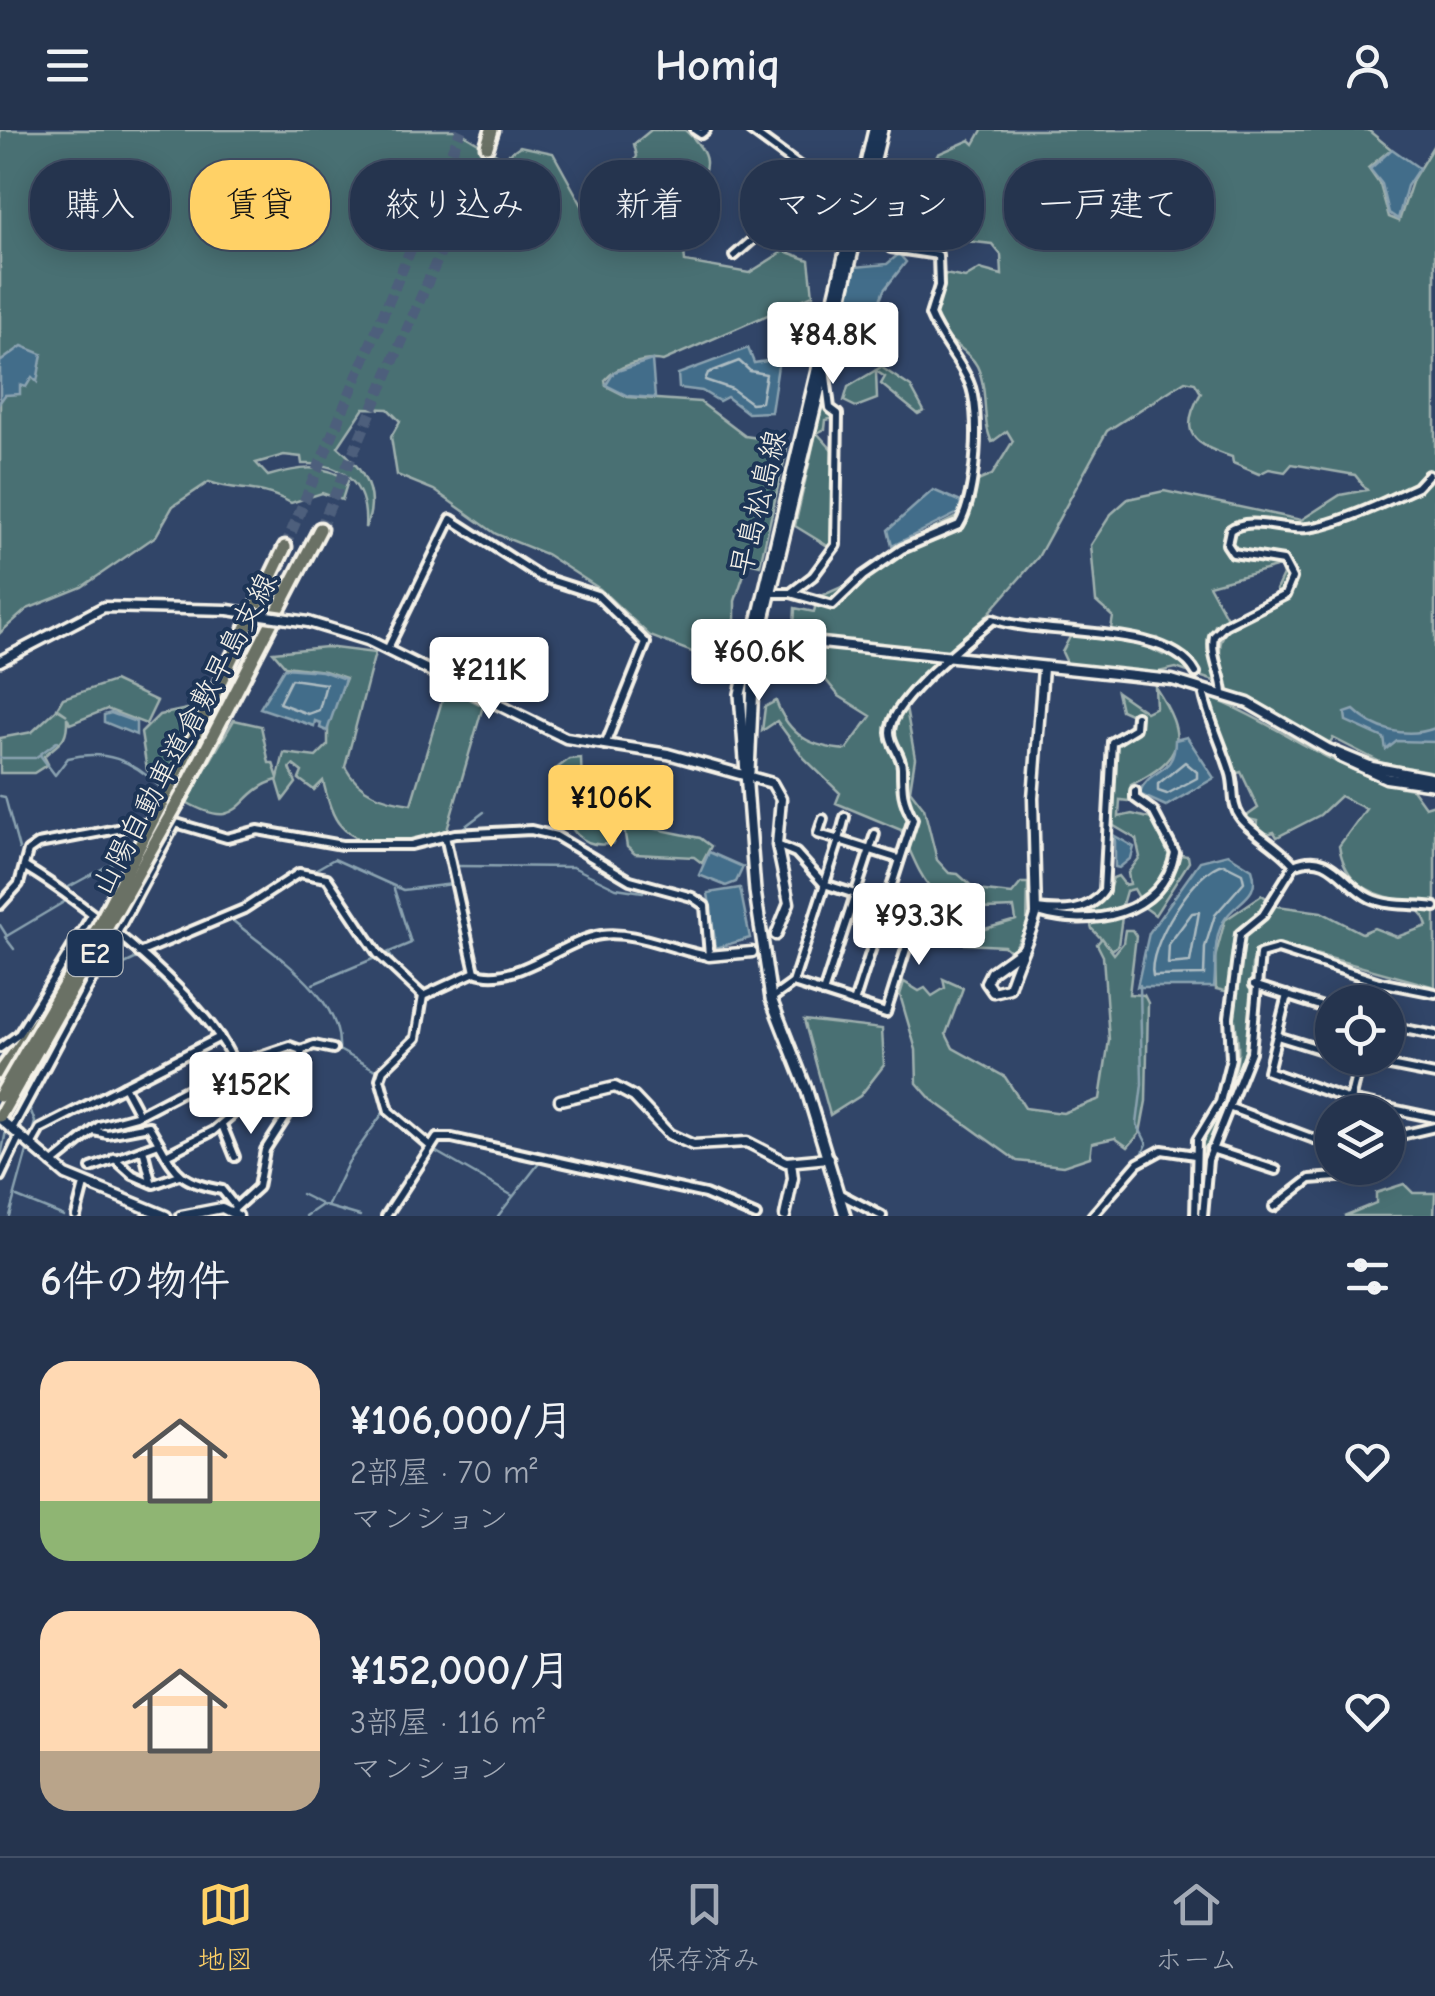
<!DOCTYPE html>
<html lang="ja">
<meta charset="utf-8">
<style>
:root{--surface:#25344e;--page:#313f58;--text:#f1f3f6;--muted:#a3aab6;--line:#424f66;--accent:#ffd166}
body{margin:0;font-family:"Comic Neue","Klee One",sans-serif;background:var(--page);color:var(--text);height:100vh;display:flex;flex-direction:column;font-size:38px;white-space:nowrap}
*{box-sizing:border-box;margin:0}
p{font-size:32px;color:var(--muted)}
.icon{flex:none;width:55px;height:55px;fill:none;stroke:currentColor;stroke-width:2;stroke-linecap:round;stroke-linejoin:round}
.map{position:relative;height:1086px;overflow:hidden}
.panel{display:flex;flex-direction:column;background:var(--surface);flex:1}
.panel>*{flex:none}
.hud{position:absolute;left:30px;top:30px;width:1375px;height:90px;display:flex;gap:20px}
.buttons{position:absolute;left:1315px;top:855px;display:grid;gap:20px}
.buttons a{display:grid;place-items:center;width:90px;height:90px;border-radius:50%;background:var(--surface);box-shadow:0 5px 25px #0003,0 0 0 2px var(--line);font-size:50px}
.price{position:absolute;translate:-50% -85px;padding:0 22px;border-radius:10px;background:#fff;color:#222;font-size:32px;line-height:65px;filter:drop-shadow(0 2px 5px #0008)}
.price::after{content:'';position:absolute;left:50%;top:60px;width:30px;height:22px;margin-left:-15px;background:inherit;clip-path:polygon(0 0,100% 0,50% 100%)}
.price.active{background:var(--accent);color:#111}
ul{padding:0;list-style:none}
li{display:flex;align-items:center;gap:30px;height:250px;padding:0 40px}
li span{display:grid;place-items:center;flex:none;width:280px;height:200px;border-radius:30px;color:#555}
li>.icon{margin-inline-start:auto}
span .icon{width:120px;height:120px;fill:#fffc;stroke-width:1}
li b{font-size:42px}
h2{display:flex;justify-content:space-between;align-items:center;height:120px;padding:0 40px;font-size:42px}
.pill{padding:0 35px;border-radius:40px;background:var(--surface);box-shadow:0 5px 25px #0003,0 0 0 2px var(--line);font-size:35px;line-height:90px}
.pill.active{background:var(--accent);color:#111}
header{display:flex;justify-content:space-between;align-items:center;height:130px;padding:0 40px;background:var(--surface);font-size:45px;font-weight:700}
.dock{display:flex;justify-content:space-around;align-items:center;height:140px;border-top:2px solid var(--line);background:var(--surface);font-size:28px;color:var(--muted)}
.dock a{display:grid;justify-items:center;gap:5px}
.dock .active{color:var(--accent)}
.map>svg:first-child{display:block}
.green{fill:#4a7073;stroke:#9fb0ae;stroke-width:2.5}
.water{fill:#436d8a;stroke:#8aa2b0;stroke-width:2.5}
.lines{fill:none;stroke-linecap:round;stroke-linejoin:round}
.shore{stroke:#adbcc2;stroke-width:2.5}
.stream{stroke:#8aa2b0;stroke-width:2.5}
.tertiary-tunnel{stroke:#4e5f7b;stroke-width:8;stroke-dasharray:8 4;stroke-linecap:butt}
.motorway-tunnel{stroke:#4e5f7b;stroke-width:11;stroke-dasharray:11 5.5;stroke-linecap:butt}
.minor-casing{stroke:#f4f1e8;stroke-width:14}
.tertiary-casing{stroke:#f4f1e8;stroke-width:15}
.secondary-casing{stroke:#f4f1e8;stroke-width:16}
.motorway-casing{stroke:#f4f1e8;stroke-width:19}
.minor{stroke:#1d3557;stroke-width:6}
.tertiary{stroke:#1d3557;stroke-width:8}
.secondary{stroke:#1d3557;stroke-width:9}
.motorway{stroke:#6b7165;stroke-width:11}
.tertiary-bridge-casing{stroke:#f4f1e8;stroke-width:15;stroke-linecap:butt}
.motorway-bridge-casing{stroke:#f4f1e8;stroke-width:19;stroke-linecap:butt}
.tertiary-bridge{stroke:#1d3557;stroke-width:8}
.motorway-bridge{stroke:#6b7165;stroke-width:11}
.labels{text-anchor:middle;stroke-width:8;stroke-linejoin:round;paint-order:stroke}
.shield{fill:#1d3557;stroke:#b4b9bc;stroke-width:2.5}
.shield-label{font-size:28px;font-weight:bold;fill:#f4f1e8}
.street-label{font-size:30px;fill:#f4f1e8;stroke:#1d3557}
</style>
<header><svg class="icon" aria-label="menu" viewBox="0 0 24 24"><path d="M4 6h16M4 12h16M4 18h16"/></svg>Homiq<svg class="icon" aria-label="person" viewBox="0 0 24 24"><circle cx="12" cy="8" r="4"/><path d="M4 21q1-7 8-7t8 7"/></svg></header>
<div class="map">
<svg width="1435" height="1086" viewBox="0 0 1435 1086">
<rect width="100%" height="100%" fill="#314568"/>
<filter id="ink" filterUnits="userSpaceOnUse"><feTurbulence type="fractalNoise" baseFrequency=".01" numOctaves="2"/><feDisplacementMap in="SourceGraphic" scale="20" xChannelSelector="R" yChannelSelector="G"/><feConvolveMatrix kernelMatrix="1 2 1 2 8 2 1 2 1" color-interpolation-filters="sRGB"/></filter>
<g filter="url(#ink)">
<g class="green">
<path d="M0 0H457L503 28 520 16 553 23 584 79 606 71 611 54 628 45 637 26 634 14 651 0H685C731 42 688 47 683 92 682 105 684 119 685 132L749 143 784 121 809 130 813 165 663 231C645 227 617 236 605 250L606 256 628 267 700 272 745 306 778 311 787 318 760 435 748 432 735 471V501L743 504 734 538 650 506 600 459 546 424 496 404 434 360 397 345 391 307 400 291 388 279 364 278 338 317C363 338 381 365 365 398 368 356 345 332 302 334L301 327 284 325 256 333 268 346C296 338 323 332 348 351L342 370 322 363 291 373C256 354 242 363 209 352L173 376 156 406 82 457 27 479 0 503Z"/>
<path d="M982 0H1368L1391 19 1368 38 1380 55 1389 87 1399 91 1413 49 1435 13V642L1382 633 1333 608 1328 615 1228 561C1208 493 1225 501 1282 472L1276 460 1283 445 1280 436 1209 455 1227 488 1215 495 1208 518 1217 552 1176 538 1154 543 1068 535 1062 522 1071 505 1143 515 1163 525 1168 520 1158 508 1135 509 1111 499 1113 487 1096 472 1091 415 1111 384 1128 369 1164 361 1301 390 1340 365 1367 360 1355 345 1292 334 1285 342 1269 339 1259 344 1233 333 1232 327C1194 314 1177 304 1201 263L1195 253 1185 251 1107 301 1038 427 906 578 915 628 910 660 924 678 937 730 949 743 958 744 976 760 1012 764 1021 753H1028L1027 796 1012 823 1004 816 965 814 964 805 1016 790 1014 778C936 783 929 767 901 700L836 673 840 663 804 628 777 591 762 601 765 577 776 571C789 606 811 617 846 620L871 586 839 566 816 538 792 534 795 478 814 482 817 468 844 456 890 421 958 386 966 356 992 345 1013 311 1007 301 992 312C981 291 989 261 977 236 967 217 942 211 935 190 930 175 940 158 945 144L965 148 980 139 1002 145 1001 125 992 114 966 111 956 95 926 102 918 117 913 118C897 93 905 59 921 37L931 36 938 24 970 10 974 14Z"/>
<path d="M881 237 911 257 924 281 918 284 881 254 885 247 876 241 877 269 856 277 844 271 848 257Z"/>
<path d="M823 272 835 288 826 290 825 299 817 303 835 323 831 418 795 396Z"/>
<path d="M326 517 375 523 345 637C359 663 383 670 411 674L446 557 483 576 447 700C420 716 363 722 341 696 331 685 327 666 323 651L314 660 299 649 302 642 293 635 290 638 296 653 283 670 277 650C234 662 244 705 186 672L234 590 261 596 269 633H273L278 648 284 623 316 627 328 615V591L346 548 325 541 285 536 273 522Z"/>
<path d="M114 551 157 571 146 594 107 579 70 594 67 587C68 611 60 612 44 626L48 634 34 643H0V608L32 602 57 579 67 585 57 578 63 568Z"/>
<path d="M1155 557C1189 608 1184 628 1131 655L1129 671 1120 670 1119 687 1132 684 1152 689 1168 723 1188 726 1189 732 1155 785 1144 777 1134 759 1126 761 1121 778 1107 782 1108 787H1122L1118 815 1112 820 1092 799 1087 779 1107 765 1113 748 1118 746 1125 755 1130 754 1128 743 1140 727 1136 709 1109 693 1113 614 1138 599 1139 588 1121 580 1117 562 1146 582 1156 577Z"/>
<path d="M1206 566C1274 590 1345 649 1412 659L1425 677 1435 674V857L1286 816 1260 817 1252 834 1247 922 1208 1020 1200 1055C1191 998 1232 976 1238 925 1240 906 1232 881 1230 862L1216 859 1215 828 1225 790 1262 765 1277 776 1321 782 1362 803 1374 798 1397 807 1427 796C1417 753 1351 785 1339 716L1366 679 1340 666 1320 685 1277 707 1274 702 1267 704 1256 698 1257 691 1244 688 1258 678 1241 642 1234 644Z"/>
<path d="M187 579 198 582 164 654 147 640 141 603 159 585Z"/>
<path d="M581 628 583 684 700 708 711 716 702 733 694 727 635 724 627 717 624 698 614 695 613 713C581 721 566 697 561 669L556 667 561 654 556 639 569 629Z"/>
<path d="M1125 800H1132L1136 806 1129 864 1144 865 1148 873 1146 971 1140 1003 1128 1017 1115 1008 1092 1013 1090 1027 1063 1036 1017 1031 931 969 917 953 916 920 900 865 904 852 919 861 925 858 932 866 945 858 943 849 963 858 946 904 953 918 1005 947 1025 978 1063 983 1100 969 1109 910 1103 826 1097 814 1102 808 1114 824 1123 813Z"/>
<path d="M804 890 882 899 884 935 860 966 830 985Z"/>
<path d="M1404 1054 1413 1063H1435L1434 1086H1344L1376 1073V1063Z"/>
</g>
<g class="water">
<path d="M1392 19 1419 38 1407 56 1398 89 1389 83 1382 54 1370 39Z"/>
<path d="M899 124 906 132 884 160 870 195 859 198 849 163 855 137 887 134Z"/>
<path d="M22 216 42 224 37 252 32 247 26 257 20 255V264L5 265 0 272V232Z"/>
<path d="M748 218 754 233 779 229 771 282 748 283 727 267 719 271 702 261 679 258 678 244Z"/>
<path d="M652 230 655 268 628 266 606 255 614 242Z"/>
<path d="M933 360 961 372 958 383 892 416 888 400Z"/>
<path d="M284 538 322 541 345 549 327 601 320 598 321 593 315 591 314 596 260 578Z"/>
<path d="M1354 580C1374 600 1406 609 1435 598V612L1397 611 1386 620 1384 608 1346 591 1345 583Z"/>
<path d="M111 583 136 592V605L104 592V585Z"/>
<path d="M1187 607 1214 648 1166 676 1139 664C1149 636 1175 647 1175 610Z"/>
<path d="M1115 706 1134 717 1131 728 1119 738 1115 737Z"/>
<path d="M709 722 743 737 736 752 726 756 699 745Z"/>
<path d="M1228 724 1252 739C1262 768 1234 771 1223 792 1212 813 1217 835 1214 857H1137L1149 803 1200 731Z"/>
<path d="M740 758 750 808 716 818 708 763Z"/>
</g>
<g class="lines">
<g class="shore">
<path d="M739 231 750 241 766 244 761 272 751 273 732 259 705 250 708 243Z"/>
<path d="M291 549 326 554 319 580 308 584 279 573Z"/>
<path d="M1185 632 1197 642V648L1167 664 1158 661V654Z"/>
<path d="M1224 734 1242 743 1244 752 1215 785 1205 817 1204 845 1153 846C1146 818 1196 737 1224 734Z"/>
<path d="M1199 782 1190 832 1168 834 1169 814 1192 783Z"/>
</g>
<g class="stream">
<path d="M40 625 55 645 68 628C104 619 132 630 159 656"/>
<path d="M0 628H35L58 611"/>
<path d="M0 666 5 667 19 719"/>
<path d="M459 701 484 682"/>
<path d="M175 706 180 699"/>
<path d="M455 736 573 737 616 758 643 762"/>
<path d="M311 742 334 729 403 760 453 754"/>
<path d="M45 746 64 757"/>
<path d="M65 759 129 724"/>
<path d="M0 780 20 759 27 743"/>
<path d="M231 789C269 822 343 864 339 920L379 942"/>
<path d="M0 795 7 806"/>
<path d="M14 819 5 807 69 769"/>
<path d="M389 823 397 838"/>
<path d="M146 824 231 789 267 768"/>
<path d="M138 827 203 893"/>
<path d="M99 846 137 828"/>
<path d="M87 852 107 815"/>
<path d="M313 854 411 813 394 759"/>
<path d="M1140 855 1142 954 1137 994 1147 1014 1141 1027"/>
<path d="M34 887 47 868"/>
<path d="M0 923 18 910"/>
<path d="M378 951 385 980 423 1015"/>
<path d="M11 991 87 852"/>
<path d="M433 1020 513 1066"/>
<path d="M0 1031 6 1001"/>
<path d="M629 1051 709 1069"/>
<path d="M301 1064 321 1074"/>
<path d="M17 1067 64 1086"/>
<path d="M716 1072 744 1086"/>
<path d="M327 1077 348 1033 385 980"/>
<path d="M9 1086 35 992 29 976"/>
<path d="M306 1086 322 1075 360 1086"/>
<path d="M498 1086 540 1032"/>
</g>
<path class="tertiary-tunnel" d="M752 822 776 805"/>
<g class="motorway-tunnel">
<path d="M320 399 487 16"/>
<path d="M285 417 461 0"/>
</g>
<defs>
<g id="minor">
<path d="M695 0 701 4 706 0"/>
<path d="M750 0 870 88 891 118 938 125 939 156 930 185C940 210 959 228 969 252 982 281 976 368 959 395L902 419 863 446 833 475 791 463H767"/>
<path d="M734 126 819 52"/>
<path d="M792 462 813 446 836 415 838 284 830 278 825 238"/>
<path d="M387 520 451 389 541 447 597 465 646 513 605 615"/>
<path d="M1223 564C1222 543 1210 527 1214 506L1225 495 1285 465 1292 448 1283 431 1233 423 1227 414 1230 400C1250 385 1283 401 1307 398 1338 395 1387 371 1417 357L1428 345"/>
<path d="M1204 565C1210 592 1222 615 1230 641 1236 657 1230 673 1240 687 1249 701 1279 716 1294 735"/>
<path d="M823 689 818 704 839 710 845 687"/>
<path d="M445 706 475 842"/>
<path d="M777 715 796 723 824 754 917 784 886 883 793 853"/>
<path d="M25 737C81 770 214 874 234 935L136 986 99 996 52 1034"/>
<path d="M0 775 19 754 28 721 38 714 144 694 176 693 227 708 258 700 342 715H411L455 704 531 700 556 706 630 750 692 767 705 776 709 826C674 821 635 800 601 805 564 810 513 858 475 842L423 866"/>
<path d="M1036 779C1060 782 1089 783 1104 761L1112 612 1135 598 1136 586"/>
<path d="M1038 782C1089 798 1163 786 1175 723L1153 681 1135 668V661"/>
<path d="M139 823 244 779 299 743 327 748 378 824 423 866"/>
<path d="M1254 855 1332 880"/>
<path d="M823 863 875 704"/>
<path d="M1287 865 1268 941 1350 970 1435 988"/>
<path d="M423 866 416 908 383 940 380 949 389 981 431 1017"/>
<path d="M771 869 793 853 839 710 899 729"/>
<path d="M1374 872 1379 852"/>
<path d="M854 873 913 689C902 670 902 660 902 638 902 625 890 615 890 602 890 570 969 510 993 489 1041 507 1169 492 1196 543"/>
<path d="M1388 896 1435 905"/>
<path d="M1277 906 1332 923"/>
<path d="M0 918 19 904 92 785"/>
<path d="M301 920 314 915 333 919"/>
<path d="M1349 928 1435 945"/>
<path d="M124 956 139 984"/>
<path d="M1350 970 1360 929"/>
<path d="M1231 978 1314 1009 1332 1011"/>
<path d="M222 995 235 1027"/>
<path d="M12 999 176 693"/>
<path d="M94 1001 107 1004 149 996C175 1037 171 1051 222 1060L234 1075"/>
<path d="M1388 1008 1435 997"/>
<path d="M31 1015 40 999 220 907"/>
<path d="M143 1019 151 1051"/>
<path d="M1211 1019 1276 1040"/>
<path d="M166 1025 213 1001 250 969 303 948"/>
<path d="M114 1028 133 1045 154 1054 179 1045"/>
<path d="M91 1038 159 1013"/>
<path d="M0 1047 20 1005"/>
<path d="M840 1064 882 1086"/>
<path d="M1274 1077 1310 1049 1350 1046 1349 1038"/>
<path d="M232 1081 258 1057 265 1020 290 981 303 948 301 920 290 916 234 935"/>
<path d="M76 1086 84 1055"/>
<path d="M386 1086 437 1008H452L705 1064 756 1086"/>
<path d="M1092 1086 1138 1033 1162 1020 1195 1025"/>
<path d="M1195 1086 1197 1010 1220 972 1231 928 1229 887 1240 804 1263 785 1294 735C1330 718 1343 755 1370 768 1389 777 1415 774 1435 777"/>
<path d="M1203 1086 1208 1030 1251 922 1260 824 1278 819 1379 852 1435 863"/>
</g>
<g id="tertiary">
<path d="M308 492 367 510 566 608 668 624 772 653 781 669 777 715 789 773 776 805"/>
<path d="M755 506 1172 550 1248 573 1328 619 1372 637 1435 649"/>
<path d="M0 531 104 477 228 480"/>
<path d="M1340 627 1386 648 1435 655"/>
<path d="M1023 819 991 842 986 852 993 862 1009 858C1016 833 1029 810 1036 785L1033 668 1043 538"/>
<path d="M709 826 752 822"/>
<path d="M560 970 615 957 634 967 669 1004 693 1015 747 1012 786 1032 829 1028"/>
<path d="M0 989 66 1045 166 1086"/>
<path d="M181 1086 222 1078 238 1086"/>
<path d="M785 1086 793 1048 791 1032"/>
</g>
<g id="secondary">
<path d="M749 642 754 531 882 0"/>
<path d="M845 1086 806 958 771 869 755 761 740 564 874 0"/>
</g>
<g id="motorway">
<path d="M487 16 492 0"/>
<path d="M174 649 285 417"/>
<path d="M187 656 320 399"/>
<path d="M0 943 39 890"/>
</g>
</defs>
<use href="#minor" class="minor-casing"/>
<use href="#tertiary" class="tertiary-casing"/>
<use href="#secondary" class="secondary-casing"/>
<use href="#motorway" class="motorway-casing"/>
<use href="#minor" class="minor"/>
<use href="#tertiary" class="tertiary"/>
<use href="#secondary" class="secondary"/>
<use href="#motorway" class="motorway"/>
<defs>
<path id="tertiary-bridge" d="M228 480 308 492"/>
<g id="motorway-bridge">
<path d="M0 966 97 799 174 649"/>
<path d="M0 986 187 656"/>
</g>
</defs>
<use href="#tertiary-bridge" class="tertiary-bridge-casing"/>
<use href="#motorway-bridge" class="motorway-bridge-casing"/>
<use href="#tertiary-bridge" class="tertiary-bridge"/>
<use href="#motorway-bridge" class="motorway-bridge"/>
</g>
</g>
<g class="labels">
<rect class="shield" x="67.5" y="800" width="55" height="46" rx="8"/>
<g class="shield-label">
<text x="95" y="833">E2</text>
</g>
<g class="street-label">
<text transform="translate(758 373) rotate(-76)" y="10">早島松島線</text>
<text transform="translate(184 604) rotate(-62)" y="10">山陽自動車道倉敷早島支線</text>
</g>
</g>
</svg>
<div class="buttons">
<a><svg class="icon" aria-label="locate" viewBox="0 0 24 24"><circle cx="12" cy="12" r="6"/><path d="M12 2v4M12 18v4M2 12h4M18 12h4"/></svg></a>
<a><svg class="icon" aria-label="layers" viewBox="0 0 24 24"><path d="M12 4l9 5-9 5-9-5zM3 14l9 5 9-5"/></svg></a>
</div>
<b class="price" style="left:833px;top:257px">¥84.8K</b>
<b class="price" style="left:759px;top:574px">¥60.6K</b>
<b class="price" style="left:489px;top:592px">¥211K</b>
<b class="price active" style="left:611px;top:720px">¥106K</b>
<b class="price" style="left:919px;top:838px">¥93.3K</b>
<b class="price" style="left:251px;top:1007px">¥152K</b>
<div class="hud">
<a class="pill">購入</a>
<a class="pill active">賃貸</a>
<a class="pill">絞り込み</a>
<a class="pill">新着</a>
<a class="pill">マンション</a>
<a class="pill">一戸建て</a>
</div>
</div>
<section class="panel">
<h2>6件の物件<svg class="icon" aria-label="filters" viewBox="0 0 24 24"><path d="M4 7h16M4 17h16"/><circle cx="9" cy="7" r="2"/><circle cx="15" cy="17" r="2"/></svg></h2>
<ul>
<li><span style="background:linear-gradient(#ffd9b3 70%,#8fb573 0)"><svg class="icon" aria-label="home" viewBox="0 0 24 24"><path d="M3 11l9-7 9 7M6 9v11h12V9"/></svg></span><div><b>¥106,000/月</b><p>2部屋 · 70 m²</p><p>マンション</p></div><svg class="icon" aria-label="heart" viewBox="0 0 24 24"><path d="M12 20l-8-8c-3-5 5-10 8-4 3-6 11-1 8 4z"/></svg></li>
<li><span style="background:linear-gradient(#ffd9b3 70%,#b9a48a 0)"><svg class="icon" aria-label="home" viewBox="0 0 24 24"><path d="M3 11l9-7 9 7M6 9v11h12V9"/></svg></span><div><b>¥152,000/月</b><p>3部屋 · 116 m²</p><p>マンション</p></div><svg class="icon" aria-label="heart" viewBox="0 0 24 24"><path d="M12 20l-8-8c-3-5 5-10 8-4 3-6 11-1 8 4z"/></svg></li>
</ul>
</section>
<nav class="dock">
<a class="active"><svg class="icon" aria-label="map" viewBox="0 0 24 24"><path d="M3 6l6-2 6 2 6-2v14l-6 2-6-2-6 2zM9 4v14M15 6v14"/></svg>地図</a>
<a><svg class="icon" aria-label="saved" viewBox="0 0 24 24"><path d="M7 4h10v16l-5-4-5 4z"/></svg>保存済み</a>
<a><svg class="icon" aria-label="home" viewBox="0 0 24 24"><path d="M3 11l9-7 9 7M6 9v11h12V9"/></svg>ホーム</a>
</nav>
